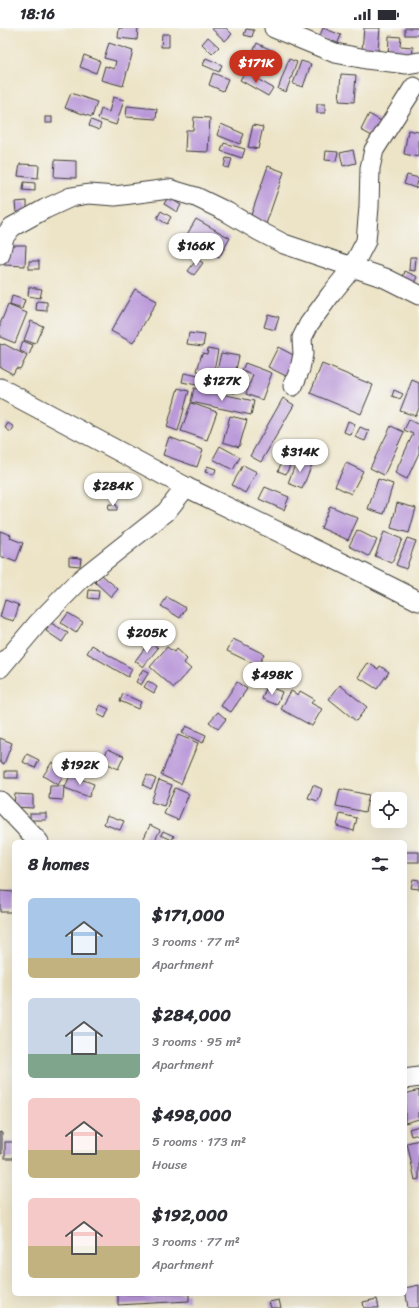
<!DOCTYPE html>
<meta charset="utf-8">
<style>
:root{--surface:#fff;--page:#f7f7f7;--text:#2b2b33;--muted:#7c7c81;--accent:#c8321e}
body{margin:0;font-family:Sriracha,sans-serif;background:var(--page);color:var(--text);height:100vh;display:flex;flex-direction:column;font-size:15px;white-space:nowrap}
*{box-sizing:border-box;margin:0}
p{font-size:13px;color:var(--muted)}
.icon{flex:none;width:22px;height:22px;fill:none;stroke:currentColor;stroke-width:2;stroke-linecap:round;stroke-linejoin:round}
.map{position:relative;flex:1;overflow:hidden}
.drawer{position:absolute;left:12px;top:812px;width:395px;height:456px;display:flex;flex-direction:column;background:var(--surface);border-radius:6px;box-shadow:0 4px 16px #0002}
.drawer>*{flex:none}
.fabs{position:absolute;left:371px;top:764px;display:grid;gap:8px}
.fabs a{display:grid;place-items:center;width:36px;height:36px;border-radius:6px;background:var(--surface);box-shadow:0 4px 16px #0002;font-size:20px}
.price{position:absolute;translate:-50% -34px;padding:0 9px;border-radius:14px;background:#fff;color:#222;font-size:13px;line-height:26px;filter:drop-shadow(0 1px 2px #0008)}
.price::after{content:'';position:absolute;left:50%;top:24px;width:12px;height:9px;margin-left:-6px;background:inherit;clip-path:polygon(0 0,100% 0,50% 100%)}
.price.on{background:var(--accent);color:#fff}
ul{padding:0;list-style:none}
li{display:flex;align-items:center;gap:12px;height:100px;padding:0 16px}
li span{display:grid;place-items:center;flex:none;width:112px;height:80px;border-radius:6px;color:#555}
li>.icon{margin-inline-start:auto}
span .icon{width:48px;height:48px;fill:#fffc;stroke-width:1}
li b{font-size:17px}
h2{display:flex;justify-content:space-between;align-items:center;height:48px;padding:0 16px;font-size:17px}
.status{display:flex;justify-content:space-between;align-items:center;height:28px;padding:0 20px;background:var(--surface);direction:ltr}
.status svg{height:11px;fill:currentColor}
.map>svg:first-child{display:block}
.building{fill:#b997d9}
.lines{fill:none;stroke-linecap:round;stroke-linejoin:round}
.street-casing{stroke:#3b3a36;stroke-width:21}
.street{stroke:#fff;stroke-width:19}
</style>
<div class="status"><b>18:16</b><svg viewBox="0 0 49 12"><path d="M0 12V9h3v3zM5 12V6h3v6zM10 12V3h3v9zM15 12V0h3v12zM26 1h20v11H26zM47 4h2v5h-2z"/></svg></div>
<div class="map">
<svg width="419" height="1280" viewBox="0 0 419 1280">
<rect width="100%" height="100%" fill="#f6f6f2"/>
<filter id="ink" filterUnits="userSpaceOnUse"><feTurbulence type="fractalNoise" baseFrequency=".025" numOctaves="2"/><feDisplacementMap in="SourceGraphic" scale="8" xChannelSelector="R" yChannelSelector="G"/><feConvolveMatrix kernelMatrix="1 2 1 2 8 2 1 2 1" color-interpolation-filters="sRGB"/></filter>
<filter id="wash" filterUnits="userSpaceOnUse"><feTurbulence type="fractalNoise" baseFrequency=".012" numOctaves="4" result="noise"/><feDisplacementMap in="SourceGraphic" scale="16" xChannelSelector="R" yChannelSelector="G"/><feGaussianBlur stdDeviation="0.9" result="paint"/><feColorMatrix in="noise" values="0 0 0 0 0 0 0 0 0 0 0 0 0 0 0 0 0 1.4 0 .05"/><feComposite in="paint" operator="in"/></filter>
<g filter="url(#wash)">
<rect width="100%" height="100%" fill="#ede4c7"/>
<g id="blocks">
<g class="building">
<path d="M119 0H138L137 12 118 10Z"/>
<path d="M211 0H226L232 6 225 13Z"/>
<path d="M323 0 341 7 337 17 319 10Z"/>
<path d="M364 0H380L378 23 362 22Z"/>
<rect x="405" y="0" width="14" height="7"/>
<path d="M246 1 254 2 252 9 244 7Z"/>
<path d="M162 6H169V19H161Z"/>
<path d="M389 8 401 9 400 18 413 19 412 32 388 30Z"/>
<path d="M208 9 219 19 212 26 202 16Z"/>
<path d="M109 15 133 23 123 58 101 52 105 38 114 41 116 33 104 30Z"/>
<path d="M257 15 277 25 270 39 250 30Z"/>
<path d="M84 27 100 33 96 45 80 39Z"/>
<path d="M206 30 222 37 219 44 203 37Z"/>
<path d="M289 31 297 34 286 64 278 61Z"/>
<path d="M301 33 311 36 303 59 293 56Z"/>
<path d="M245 44 273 60 268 68 240 52Z"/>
<path d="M213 45 228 51 223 63 209 57Z"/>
<path d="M341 46 356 47 354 74 339 73Z"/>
<path d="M71 65 97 74 92 89 65 80Z"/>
<path d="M113 69 124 72 116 97 98 91 101 81 109 84Z"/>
<rect x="317" y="76" width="8" height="9"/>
<path d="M127 78 157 81 156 91 126 89Z"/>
<path d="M369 86 381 93 372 108 361 102Z"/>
<rect x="45" y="89" width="7" height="6"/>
<path d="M194 89 210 90 208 124 185 123 186 102H193Z"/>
<path d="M91 92 101 96 99 102 89 98Z"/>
<path d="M221 96 244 106 240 116 217 107Z"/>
<path d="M253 97 263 99 258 121 248 119Z"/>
<path d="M408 102 419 104V129L404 126Z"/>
<path d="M224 115 245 121 242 130 221 123Z"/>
<path d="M353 122 356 135 343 138 340 125Z"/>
<path d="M326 123 338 124 336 133 325 132Z"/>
<path d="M226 130 232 131 229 140 224 139Z"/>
<path d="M55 132 76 133V150L54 149Z"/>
<path d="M20 136 39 137 38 150 18 148Z"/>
<path d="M268 138 284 144 265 199 249 193Z"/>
<path d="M407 147 419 150 416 160 404 156Z"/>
<path d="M24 154 35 155V163L23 162Z"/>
<path d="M168 169 181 177 177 184 164 176Z"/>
<path d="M27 173V184H16L15 174Z"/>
<path d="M161 183 171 189 167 196 157 190Z"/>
<path d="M196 191 230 210 219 230 185 210Z"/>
<path d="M5 217H26L25 238 4 237Z"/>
<path d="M410 229H416L415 243 409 242Z"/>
<path d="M197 231 203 235 194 247 188 243Z"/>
<rect x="29" y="233" width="10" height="8"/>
<path d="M405 243 418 249 414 257 402 252Z"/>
<path d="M29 259 42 261 40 270 28 268Z"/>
<path d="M135 261 157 273 133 315 111 303Z"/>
<path d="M12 268 25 272 22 281 10 277Z"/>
<path d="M37 273 47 274V283L36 282Z"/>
<path d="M8 277 27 285 15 315 0 309V296Z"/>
<path d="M268 286 279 289 275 302 264 299Z"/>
<path d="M31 293 43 298 35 316 24 312Z"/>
<path d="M189 305 205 307 203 318 187 316Z"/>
<path d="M23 313 33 317 29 327 20 323Z"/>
<path d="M0 316 3 317 4 316 27 328 20 341 16 340 13 346 0 339Z"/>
<path d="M278 319 299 330 288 349 268 339Z"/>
<path d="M208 320 218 322 213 347 197 343 202 325 207 326Z"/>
<path d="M221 325 239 328 234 350 216 347Z"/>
<path d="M245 335 272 345 262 372 246 366 253 347 242 343Z"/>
<path d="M322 336 373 357 361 386 310 365Z"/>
<path d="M184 345 237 356 235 365 182 354Z"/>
<path d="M412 352 419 355V380L416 388 400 383Z"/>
<path d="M178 360 189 363 178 403 167 399Z"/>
<path d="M194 360 254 373 251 387 191 374Z"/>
<path d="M394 362 403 366 400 371 392 368Z"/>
<path d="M283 370 294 377 261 434 250 428Z"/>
<path d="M191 375 217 384 207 412 181 403Z"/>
<path d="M230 388 247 392 239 419 223 414Z"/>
<path d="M409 392 419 397V425L407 451 395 445 413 406 404 402Z"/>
<path d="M348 393 355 396 351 407 344 404Z"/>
<path d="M8 395 14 399 11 404 5 400Z"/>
<path d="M391 398 404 404 384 447 370 440Z"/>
<path d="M360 399 369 403 365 413 355 409Z"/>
<path d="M169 409 203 422 197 439 163 427Z"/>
<path d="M289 416 298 420 286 446 278 443Z"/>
<path d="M220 418 240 429 233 442 213 431Z"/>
<path d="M298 429 313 434 302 461 288 455Z"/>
<path d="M346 435 363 443 351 466 335 458Z"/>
<path d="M243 437 257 444 245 465 232 457Z"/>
<path d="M207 438 216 441 214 447 205 444Z"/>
<path d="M378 451 393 456 384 486 368 481Z"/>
<path d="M265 459 289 469 284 482 259 471Z"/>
<path d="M397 475 416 480 409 505 391 500Z"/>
<path d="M109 476 117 477V482H108Z"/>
<path d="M330 478 358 490 348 512 321 500Z"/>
<path d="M357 502 377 512 369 528 349 518Z"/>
<path d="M0 503 11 507 10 510 23 515 16 534 0 528Z"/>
<path d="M384 504 402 511 392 535 375 528Z"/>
<path d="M407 510 416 513 406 541 396 537Z"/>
<path d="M69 529 81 530 80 538 69 537Z"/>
<path d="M102 547 118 561 111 569 95 554Z"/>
<path d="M89 562 99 563 98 571 88 570Z"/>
<path d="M167 569 186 580 180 590 161 578Z"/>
<path d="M5 572 19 577 14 593 0 589Z"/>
<path d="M68 585 83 594 76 605 61 595Z"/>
<path d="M51 595 68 605 62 614 46 603Z"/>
<path d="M233 611 264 626 258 638 227 623Z"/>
<path d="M150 613 158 620 143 639 135 633Z"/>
<path d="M92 617 132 641 128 649 87 625Z"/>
<path d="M167 619 174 624 176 621 187 631 184 635 191 641 174 660 150 639Z"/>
<path d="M368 635 378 641 380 638 389 644 377 661 358 649Z"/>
<path d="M143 641 149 644 141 657 136 654Z"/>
<path d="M148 653 157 659 154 665 144 659Z"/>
<path d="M237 654 247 661 231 684 221 678Z"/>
<path d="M340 657 367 679 356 693 329 671Z"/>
<path d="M267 658 282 664 277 677 262 671Z"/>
<path d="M291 663 298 667 300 663 314 671 311 675 322 681 312 698 281 681Z"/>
<path d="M123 666 141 674 138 681 120 673Z"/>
<path d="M100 677 109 681 105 690 97 686Z"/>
<path d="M218 684 226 691 218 701 209 694Z"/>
<path d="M186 698 206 707 203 715 182 705Z"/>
<path d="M178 707 198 715 181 756 161 747Z"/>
<path d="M0 710 12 715 4 736 0 734Z"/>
<path d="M108 721 124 728 118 741 102 733Z"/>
<path d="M27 726 39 732 35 740 23 734Z"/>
<path d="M52 734 67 742 58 757 43 748Z"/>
<rect x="5" y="743" width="13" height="7"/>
<path d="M70 747 94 756 89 769 65 760Z"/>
<path d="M147 747 156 751 151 761 143 757Z"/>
<path d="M159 752 172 757 164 778 151 774Z"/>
<path d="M313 757 322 761 318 773 308 770Z"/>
<path d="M50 758H64L63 772 49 771Z"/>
<path d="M175 760 189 766 178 792 164 786Z"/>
<path d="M340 761 369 767 365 784 336 778Z"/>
<path d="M15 766 33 767V780L14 779Z"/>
<rect x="30" y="785" width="16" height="7"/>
<path d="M340 786 357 790 354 803 337 798Z"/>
<path d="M107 787 124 793 120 802 104 796Z"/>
<path d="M150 797 160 802 154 814H142Z"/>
<path d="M163 803 174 808 172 812 161 807Z"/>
<rect x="405" y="824" width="14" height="10"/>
<path d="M413 851 419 852V861L411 860Z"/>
<path d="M0 863 14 864V884H0Z"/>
<path d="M419 1062V1091L405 1095V1066Z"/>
<path d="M419 1098V1106L411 1108 409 1101Z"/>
<path d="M0 1104 2 1105V1126L0 1125Z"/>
<path d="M419 1112V1151L415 1152 407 1115Z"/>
<rect x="5" y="1114" width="9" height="16"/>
<path d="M419 1257V1280H408L405 1260Z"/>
<path d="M118 1266H189V1273L118 1277Z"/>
<path d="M377 1271 379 1280H364L363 1274Z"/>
<path d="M279 1272 281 1280H271L269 1274Z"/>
</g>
</g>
</g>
<g filter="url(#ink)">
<use href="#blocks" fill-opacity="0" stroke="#3b3a36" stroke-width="1"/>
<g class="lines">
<defs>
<g id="street">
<path d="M274 0 335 25 366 31 407 36 419 34"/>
<path d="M0 227 4 209 12 199 45 181 71 169 89 166 115 168 169 161 196 169 227 184 259 203 284 216 385 250 419 267"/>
<path d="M293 358 300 341 303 326 302 310 309 296 331 266 352 240 366 213 369 179 370 140 374 122 414 59"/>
<path d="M0 360 186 459 357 542 419 573"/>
<path d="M0 640 38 595 80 552 166 484 186 459"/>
<path d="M0 773 39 814"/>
<path d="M405 1051 419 1049"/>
</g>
</defs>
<use href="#street" class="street-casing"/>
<use href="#street" class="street"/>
</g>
</g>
</svg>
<div class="fabs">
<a><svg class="icon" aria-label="locate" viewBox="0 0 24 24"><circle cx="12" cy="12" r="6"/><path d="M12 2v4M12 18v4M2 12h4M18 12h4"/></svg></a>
</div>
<b class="price on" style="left:256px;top:56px">$171K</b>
<b class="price" style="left:196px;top:239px">$166K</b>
<b class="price" style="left:222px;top:374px">$127K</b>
<b class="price" style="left:300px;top:445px">$314K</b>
<b class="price" style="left:113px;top:479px">$284K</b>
<b class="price" style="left:147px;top:626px">$205K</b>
<b class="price" style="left:272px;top:668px">$498K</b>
<b class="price" style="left:80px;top:758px">$192K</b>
<section class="drawer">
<h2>8 homes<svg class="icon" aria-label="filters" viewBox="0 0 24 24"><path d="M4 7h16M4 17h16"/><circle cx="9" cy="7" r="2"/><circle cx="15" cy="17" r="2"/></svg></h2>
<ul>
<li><span style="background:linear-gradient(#a9c7e8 75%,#c2b280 0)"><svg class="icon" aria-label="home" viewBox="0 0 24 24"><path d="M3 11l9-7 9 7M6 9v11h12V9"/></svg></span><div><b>$171,000</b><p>3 rooms · 77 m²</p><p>Apartment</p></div></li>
<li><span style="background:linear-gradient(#c9d6e8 70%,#7fa58c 0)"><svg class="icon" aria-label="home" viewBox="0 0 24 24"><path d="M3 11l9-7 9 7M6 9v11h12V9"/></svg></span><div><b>$284,000</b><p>3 rooms · 95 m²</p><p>Apartment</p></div></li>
<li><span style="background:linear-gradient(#f6c9c9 65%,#c2b280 0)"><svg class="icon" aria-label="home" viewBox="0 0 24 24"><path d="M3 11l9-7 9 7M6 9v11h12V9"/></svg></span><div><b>$498,000</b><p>5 rooms · 173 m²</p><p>House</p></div></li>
<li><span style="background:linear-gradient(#f6c9c9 60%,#c2b280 0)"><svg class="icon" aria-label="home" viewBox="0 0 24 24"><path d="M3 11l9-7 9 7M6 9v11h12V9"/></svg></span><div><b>$192,000</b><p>3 rooms · 77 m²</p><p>Apartment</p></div></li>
</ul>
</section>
</div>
